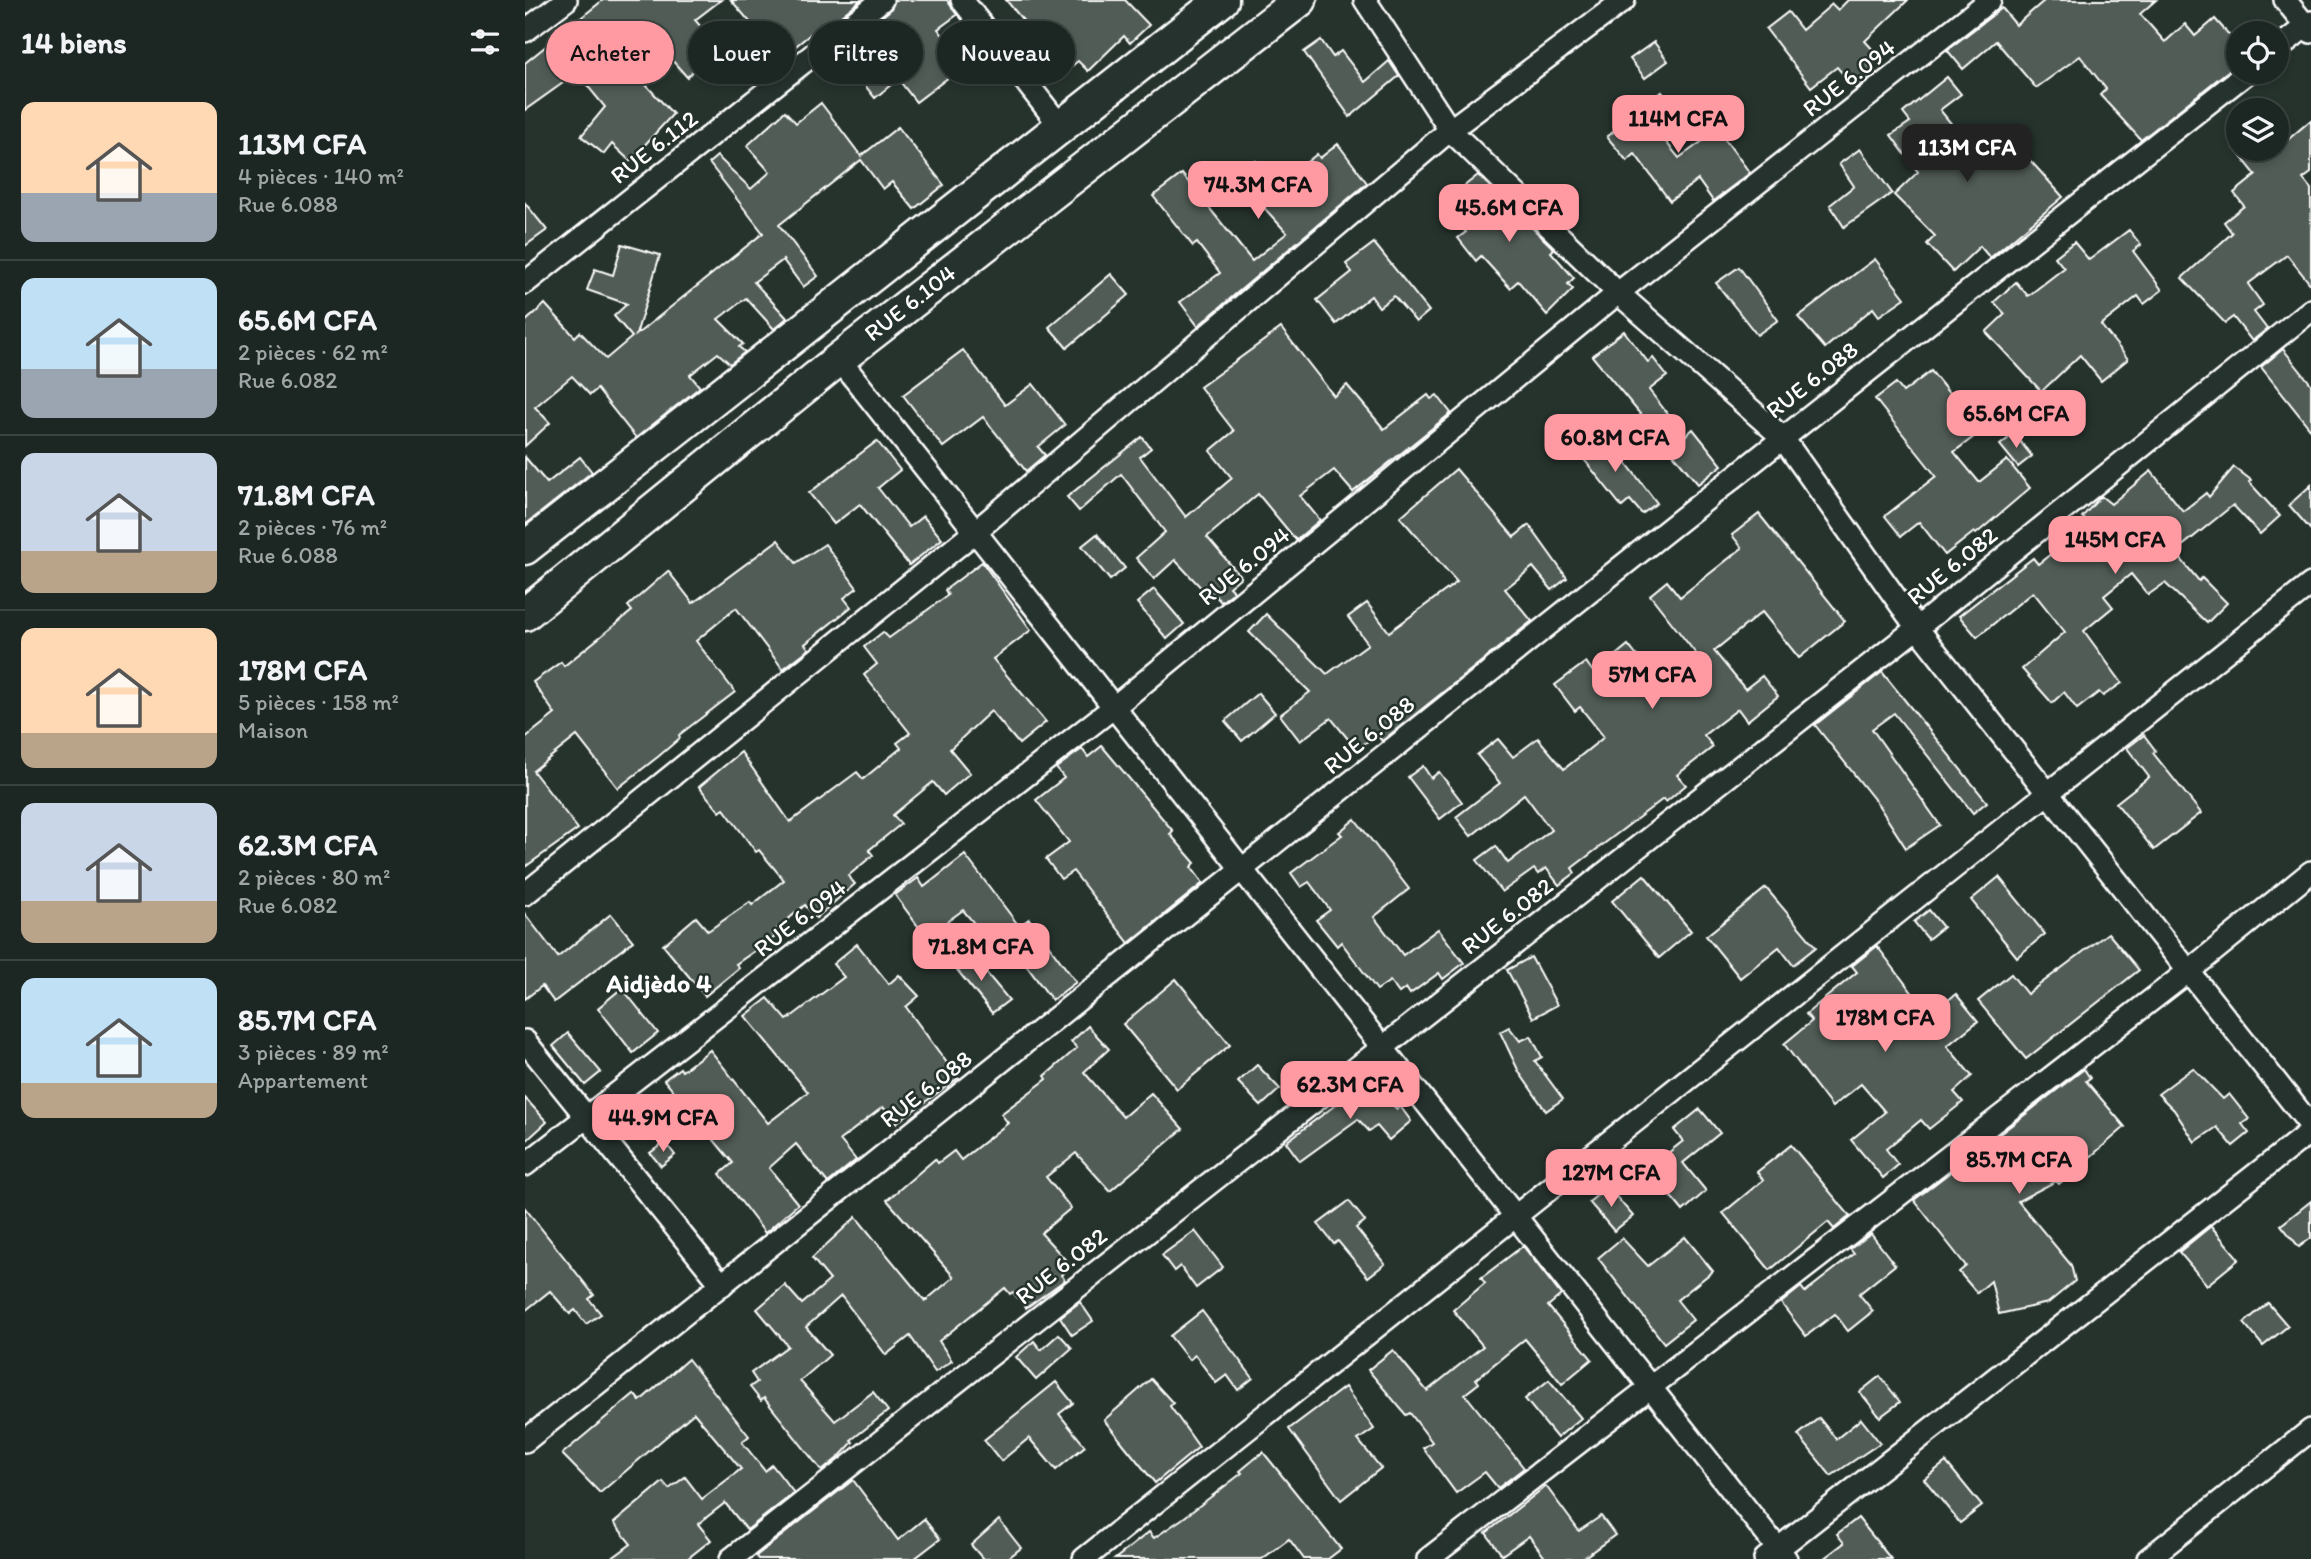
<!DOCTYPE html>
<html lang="fr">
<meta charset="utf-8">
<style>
:root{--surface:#1c2622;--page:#252e2a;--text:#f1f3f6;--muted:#a0a5a5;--line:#3a4340;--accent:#ff9aa2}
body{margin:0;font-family:Itim,sans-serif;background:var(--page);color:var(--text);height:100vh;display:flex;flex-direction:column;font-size:26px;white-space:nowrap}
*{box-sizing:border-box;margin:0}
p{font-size:23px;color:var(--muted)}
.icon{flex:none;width:38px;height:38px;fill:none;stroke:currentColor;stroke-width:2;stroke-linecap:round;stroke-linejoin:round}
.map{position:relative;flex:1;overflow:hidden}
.panel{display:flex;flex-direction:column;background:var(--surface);width:525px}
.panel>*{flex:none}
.hud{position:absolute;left:21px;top:21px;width:665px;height:63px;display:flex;gap:14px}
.fabs{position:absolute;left:1701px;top:21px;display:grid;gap:14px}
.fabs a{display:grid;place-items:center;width:63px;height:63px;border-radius:50%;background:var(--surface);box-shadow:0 4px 10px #0003,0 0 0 2px var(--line);font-size:35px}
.price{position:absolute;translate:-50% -60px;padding:0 16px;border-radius:14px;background:var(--accent);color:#111;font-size:23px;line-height:46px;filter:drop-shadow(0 2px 4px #0008)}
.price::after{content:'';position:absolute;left:50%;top:42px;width:21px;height:16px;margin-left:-10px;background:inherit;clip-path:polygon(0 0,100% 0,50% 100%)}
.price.on{background:#222;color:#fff}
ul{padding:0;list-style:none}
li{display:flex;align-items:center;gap:21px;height:175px;padding:0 21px}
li+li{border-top:2px solid var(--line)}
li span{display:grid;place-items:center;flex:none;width:196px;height:140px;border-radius:14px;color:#555}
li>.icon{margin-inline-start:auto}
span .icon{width:84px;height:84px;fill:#fffc;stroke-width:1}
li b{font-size:30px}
h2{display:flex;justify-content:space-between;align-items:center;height:84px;padding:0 21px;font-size:30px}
.pill{padding:0 24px;border-radius:32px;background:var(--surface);box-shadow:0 4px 10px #0003,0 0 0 2px var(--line);font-size:24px;line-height:63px}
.pill.on{background:var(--accent);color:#111}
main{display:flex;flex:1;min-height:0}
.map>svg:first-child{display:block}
.building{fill:#515c57;stroke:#fff;stroke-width:2}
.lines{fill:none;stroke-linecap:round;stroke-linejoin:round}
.street-casing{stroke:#fff;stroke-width:26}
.secondary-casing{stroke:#fff;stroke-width:37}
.street{stroke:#26332d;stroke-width:21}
.secondary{stroke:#26332d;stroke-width:32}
.labels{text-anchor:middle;stroke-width:5;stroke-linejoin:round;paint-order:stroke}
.street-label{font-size:24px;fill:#fff;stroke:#26332d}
.neighbourhood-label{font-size:26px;font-weight:bold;fill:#fff;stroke:#26332d}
</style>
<main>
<section class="panel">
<h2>14 biens<svg class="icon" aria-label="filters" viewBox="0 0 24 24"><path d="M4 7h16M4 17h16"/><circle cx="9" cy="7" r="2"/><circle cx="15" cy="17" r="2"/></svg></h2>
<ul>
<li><span style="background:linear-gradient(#ffd9b3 65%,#9aa5b1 0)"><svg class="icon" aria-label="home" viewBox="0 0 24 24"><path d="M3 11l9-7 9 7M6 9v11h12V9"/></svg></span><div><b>113M CFA</b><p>4 pièces · 140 m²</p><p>Rue 6.088</p></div></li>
<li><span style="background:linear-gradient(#bfe0f5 65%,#9aa5b1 0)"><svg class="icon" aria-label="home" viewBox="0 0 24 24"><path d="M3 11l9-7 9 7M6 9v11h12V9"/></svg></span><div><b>65.6M CFA</b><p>2 pièces · 62 m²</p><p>Rue 6.082</p></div></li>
<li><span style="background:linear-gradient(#c9d6e8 70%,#b9a48a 0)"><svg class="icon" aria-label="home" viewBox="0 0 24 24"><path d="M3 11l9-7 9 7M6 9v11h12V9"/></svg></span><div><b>71.8M CFA</b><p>2 pièces · 76 m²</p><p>Rue 6.088</p></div></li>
<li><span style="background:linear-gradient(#ffd9b3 75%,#b9a48a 0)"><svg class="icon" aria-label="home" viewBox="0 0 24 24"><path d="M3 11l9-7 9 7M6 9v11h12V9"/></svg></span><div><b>178M CFA</b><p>5 pièces · 158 m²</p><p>Maison</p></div></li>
<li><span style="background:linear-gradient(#c9d6e8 70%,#b9a48a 0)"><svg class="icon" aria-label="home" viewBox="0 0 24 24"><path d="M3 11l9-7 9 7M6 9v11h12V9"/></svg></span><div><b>62.3M CFA</b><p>2 pièces · 80 m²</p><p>Rue 6.082</p></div></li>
<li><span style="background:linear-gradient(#bfe0f5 75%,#b9a48a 0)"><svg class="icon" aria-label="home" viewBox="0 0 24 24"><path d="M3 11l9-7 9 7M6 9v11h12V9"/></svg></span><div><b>85.7M CFA</b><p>3 pièces · 89 m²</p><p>Appartement</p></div></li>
</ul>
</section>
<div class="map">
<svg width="1786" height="1559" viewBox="0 0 1786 1559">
<rect width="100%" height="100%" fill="#26332d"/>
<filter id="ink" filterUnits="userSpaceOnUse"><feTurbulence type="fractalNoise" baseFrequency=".0143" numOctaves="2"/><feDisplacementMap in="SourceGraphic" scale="14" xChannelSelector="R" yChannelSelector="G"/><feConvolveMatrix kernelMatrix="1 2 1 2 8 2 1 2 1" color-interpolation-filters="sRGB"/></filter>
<g filter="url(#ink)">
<g class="building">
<path d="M78 0H196L170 20 194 48 162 77 137 49 109 72 148 114 105 161 87 144 79 154 56 136 80 107 52 73 0 110V63Z"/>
<path d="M206 0H336L296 32 293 28 256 58Z"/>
<path d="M370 0H422L432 15 413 29 441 64 391 102 373 79 350 98 313 52 365 10Z"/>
<path d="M481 0H600L624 25 605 43 599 36 563 71 553 61 533 77 514 52 493 33 501 24Z"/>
<path d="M1323 0H1383L1340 41 1351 53 1341 62 1351 73 1331 89 1312 67 1286 87 1241 29 1263 12 1277 30 1307 4 1313 10Z"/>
<path d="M1520 0H1631L1615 14 1640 42 1660 24 1670 36 1690 19 1713 45V63L1616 140 1575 95 1581 89 1555 56 1511 88 1471 41 1438 69 1422 50 1477 8 1491 25Z"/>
<path d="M796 40 808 57 816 51 840 82 864 61 874 76 825 117 779 52Z"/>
<path d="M1129 42 1143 61 1120 78 1105 59Z"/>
<path d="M1422 77 1436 94 1415 110 1458 163 1485 138 1538 197 1465 258 1455 246 1428 272 1402 244 1410 236 1369 195 1393 172 1366 135 1385 122 1378 113Z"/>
<path d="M1137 92 1148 106 1126 124 1154 158 1193 130 1225 173 1188 201 1173 180 1145 201 1110 154 1102 161 1082 137Z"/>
<path d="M296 103 336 156 373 127 419 185 389 209 367 182 358 189 336 160 254 225 293 276 278 287 258 260 229 282 262 318 249 329 221 298 193 319 218 344 214 347 220 352 205 364 193 353 165 375 175 387 111 438 72 389 65 395 47 376 10 407 25 423 0 446V322L20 304 50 337 55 332 81 359 107 337 89 316 102 304 62 290 70 269 88 275 97 244 135 255 111 335 238 233 184 163 192 156 226 189 245 172 222 146 260 111 271 123Z"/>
<path d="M1786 120V173L1778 179 1786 189V285L1762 255 1723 284 1738 305 1729 312 1742 329 1727 341 1708 317 1700 323 1657 278 1707 233 1699 222 1719 206 1709 193 1731 175 1710 149H1752Z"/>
<path d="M813 144 842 183 673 326 655 302 695 273 672 243 668 246 628 196 657 174 727 261 762 233 711 177 731 161 751 187 792 154 795 158Z"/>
<path d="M1335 149 1367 193 1319 227 1305 205 1329 186 1314 164Z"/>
<path d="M953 175 1029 249 1026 252 1049 278 1043 284 1048 289 1022 315 993 281 985 288 956 256 951 261 933 238 941 232 917 204Z"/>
<path d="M0 203 22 230 0 246Z"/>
<path d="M1604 230 1616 245 1608 251 1637 290 1619 304 1613 296 1576 325 1603 359 1576 381 1555 355 1518 390 1537 414 1518 429 1498 405 1516 391 1461 332 1480 314 1469 302 1491 282 1503 296 1539 268 1530 257 1549 242 1564 260Z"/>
<path d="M849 243 904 311 891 322 869 296 854 307 846 296 811 324 792 300 827 272 821 264Z"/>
<path d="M1350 259 1380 298 1354 316 1348 308 1300 348 1273 317Z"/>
<path d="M1214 267 1253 320 1232 335 1191 283Z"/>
<path d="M586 274 604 295 542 348 524 327Z"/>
<path d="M756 328 809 396 822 385 859 429 903 395 906 399 912 395 926 413 828 492 809 470 775 496 795 520 771 540 733 494 682 537 716 577 704 587 709 592 696 602 686 591 682 594 650 560 629 579 611 558 640 532 596 474 554 511 542 497 617 437 626 448 615 457 661 517 707 478 685 451 709 431 675 387Z"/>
<path d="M1099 331 1123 362 1128 358 1142 376 1124 390 1160 436 1168 429 1197 465 1173 484 1067 356Z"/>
<path d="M1758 349 1786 384V430L1736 367Z"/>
<path d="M438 350 480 405 508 384 540 425 513 447 520 455 501 471 458 417 418 447 378 395Z"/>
<path d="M1406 371 1440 413 1452 404 1467 423 1429 452 1454 482 1482 460 1505 488 1451 534 1449 532 1420 555 1394 522 1376 536 1360 516 1411 476 1350 399 1371 383 1378 392Z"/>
<path d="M1071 432 1088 454 1092 451 1132 503 1117 514 1105 500 1097 507 1050 448Z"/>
<path d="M1489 434 1507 456 1493 467 1475 445Z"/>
<path d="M352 441 375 470 353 488 384 527 398 516 417 539 384 565 335 504 309 524 284 493Z"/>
<path d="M0 457 22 483 55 457 67 472 0 525Z"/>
<path d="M1709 467 1726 480 1724 482 1755 516 1735 534 1708 505 1650 552 1674 581 1677 578 1702 603 1682 623 1640 583 1623 595 1606 574 1579 596 1588 607 1559 631 1597 683 1578 696 1574 692 1552 709 1539 692 1527 703 1497 669 1540 632 1508 592 1452 637 1434 616 1508 558 1513 564 1565 523 1557 517 1576 496 1586 504 1626 471 1658 511 1681 493 1684 497Z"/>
<path d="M931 469 989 537 1004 525 1042 578 1027 590 1008 567 980 589 1007 621 857 741 851 734 832 750 806 718 775 741 755 715 785 692 724 632 741 614 802 674 843 644 823 617 842 603 864 632 932 582 875 517Z"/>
<path d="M1786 485V530L1764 505Z"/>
<path d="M1234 514 1320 621 1274 658 1237 612 1189 651 1220 689 1237 676 1253 696 1222 721 1213 709 1179 735 1188 747 1152 775 1161 785 1141 802 1138 799 1047 868 1050 873 1034 885 1021 868 1013 874 1009 869 977 892 952 860 971 846 983 863 1026 830 999 794 946 836 931 817 975 783 952 755 973 739 988 757 1013 738 1039 769 1079 737 1055 707 1050 711 1030 685 1061 662 1069 673 1103 645 1138 689 1175 659 1125 595 1142 581 1155 597 1217 548 1207 535Z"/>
<path d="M572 534 600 568 585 580 557 546Z"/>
<path d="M253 540 271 563 300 544 332 588 319 598 326 607 280 644 284 649 258 669 211 608 171 641 210 692 154 735 155 738 134 756 93 788 52 736 8 771 53 829 0 867V738L30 714 8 682 36 662 39 666 107 611 103 606 143 571 168 603Z"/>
<path d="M457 562 506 630 468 659 521 722 494 744 466 711 425 749 445 773 419 795 408 782 368 815 376 824 344 850 348 855 323 876 330 884 291 918 280 905 247 933 250 937 211 964 214 968 180 996 138 945 171 917 183 931 225 902 227 905 259 880 234 850 231 852 199 809 195 812 174 787 216 752 265 822 332 772 338 779 376 748 372 743 385 733 339 675 352 664 339 647 358 632 364 638 423 595 420 590Z"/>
<path d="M629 589 659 624 642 639 612 603Z"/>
<path d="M1357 672 1462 802 1448 813 1369 713 1347 729 1415 825 1381 848 1352 803 1290 725Z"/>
<path d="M733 693 750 713 717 741 700 721Z"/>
<path d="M1619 735 1631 751 1628 753 1676 813 1629 850 1591 803 1624 777 1602 748Z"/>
<path d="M577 746 648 831 645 834 670 863 666 867 678 883 604 943 548 871 536 879 521 859 544 842 511 800 539 778 531 768 557 749 563 757Z"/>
<path d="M898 766 906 778 914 772 937 802 915 819 883 777Z"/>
<path d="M830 819 884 889 849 917 878 955 913 929 939 963 918 979 914 973 885 994 881 988 874 993 865 981 852 990 816 942 812 946 791 920 805 910 784 882 776 887 766 873 817 835 814 832Z"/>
<path d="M440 855 494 926 504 919 551 982 527 1000 475 930 463 940 438 910 401 937 370 895 393 878 399 887Z"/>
<path d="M1119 875 1166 931 1134 958 1087 901Z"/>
<path d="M1474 877 1520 934 1492 957 1446 900Z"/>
<path d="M1241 888 1291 947 1268 965 1254 947 1215 978 1181 936Z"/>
<path d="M1404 910 1418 927 1403 939 1389 922Z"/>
<path d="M0 914 33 957 86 914 108 941 29 1002 17 986 0 999Z"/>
<path d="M1583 933 1614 970 1501 1059 1453 1001 1486 974 1502 994Z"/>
<path d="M332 944 364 984 374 975 394 996 381 1007 433 1078 371 1123 358 1107 315 1140 331 1160 303 1183 271 1144 244 1168 273 1204 240 1233 195 1174 208 1163 139 1080 155 1068 157 1071 185 1050 243 1123 283 1092 220 1016 243 998 262 1020 319 977 308 964Z"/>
<path d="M1352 946 1404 1015 1431 994 1453 1021 1422 1046 1447 1076 1429 1092 1438 1102 1404 1129 1396 1120 1361 1149 1373 1165 1358 1178 1326 1140 1360 1112 1336 1084 1307 1107 1259 1044 1287 1021 1281 1014 1332 972 1327 966Z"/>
<path d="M444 952 484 1000 467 1013 428 965Z"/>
<path d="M1006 957 1032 1005 1008 1018 982 970Z"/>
<path d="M651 979 705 1045 652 1089 598 1024Z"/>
<path d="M97 988 133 1033 108 1053 73 1008Z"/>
<path d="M563 1026 584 1049 559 1072 598 1117 626 1093 658 1129 585 1191 551 1153 521 1177 546 1208 516 1233 546 1266 536 1275 540 1280 501 1308 488 1292 485 1294 480 1288 414 1341 427 1361 410 1372 385 1336 361 1355 316 1296 281 1327 305 1355 275 1381 310 1421 348 1392 363 1411 326 1440 328 1442 314 1457 297 1471 239 1398 236 1401 225 1387 232 1382 226 1373 263 1346 232 1309 260 1285 277 1304 305 1280 287 1258 331 1217 400 1301 429 1277 362 1200 410 1159 413 1163 429 1151 436 1160 483 1123 476 1114 522 1079 520 1076 552 1048 546 1042Z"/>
<path d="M984 1027 995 1041 1006 1036 1017 1057 1010 1061 1038 1099 1021 1111 994 1072 975 1032Z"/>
<path d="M43 1033 76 1072 60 1085 28 1046Z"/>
<path d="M732 1065 755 1089 736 1106 713 1082Z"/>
<path d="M1668 1068 1698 1099 1704 1094 1724 1119 1717 1124 1724 1133 1708 1146 1692 1127 1670 1142 1649 1110 1633 1094Z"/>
<path d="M1559 1069 1565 1078 1561 1081 1600 1127 1534 1184 1531 1181 1493 1201 1546 1265 1550 1281 1523 1303 1474 1314 1466 1281 1452 1293 1434 1272 1441 1266 1389 1200Z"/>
<path d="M836 1086 840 1091 847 1086 872 1109 875 1106 886 1121 864 1140 852 1126 844 1131 833 1119 775 1161 761 1142Z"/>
<path d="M0 1098 22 1122 0 1142Z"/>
<path d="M1175 1109 1195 1133 1158 1163 1181 1191 1158 1211 1123 1169 1158 1141 1149 1130Z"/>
<path d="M140 1142 150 1155 136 1166 125 1153Z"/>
<path d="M1266 1145 1325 1216 1309 1229 1303 1222 1245 1270 1198 1213 1238 1180 1232 1172Z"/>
<path d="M1083 1187 1108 1216 1089 1231 1064 1202Z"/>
<path d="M824 1201 840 1221 831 1228 860 1264 843 1277 813 1241 809 1244 793 1224Z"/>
<path d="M1786 1201V1238L1774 1247 1756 1225Z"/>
<path d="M0 1208 69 1295 64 1299 76 1314 61 1324 50 1310 45 1314 25 1291 0 1311Z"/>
<path d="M1686 1226 1714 1259 1682 1285 1654 1252Z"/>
<path d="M670 1231 698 1267 671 1288 655 1266 649 1271 637 1255Z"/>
<path d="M1346 1234 1370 1265 1334 1294 1348 1311 1323 1331 1310 1314 1281 1336 1256 1303 1276 1287 1280 1292 1329 1254 1325 1249Z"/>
<path d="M1160 1237 1188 1271 1152 1300 1168 1320 1139 1343 1073 1258 1097 1238 1123 1266Z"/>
<path d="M998 1246 1036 1295 1023 1306 1067 1359 1037 1384 1000 1339 951 1379 954 1383 940 1394 999 1468 973 1488 960 1472 931 1493 898 1448 907 1442 885 1413 881 1415 843 1370 868 1350 902 1391 958 1346 928 1310 960 1283 956 1278Z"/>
<path d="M555 1302 568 1321 547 1335 535 1317Z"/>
<path d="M1743 1303 1763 1326 1738 1346 1719 1323Z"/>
<path d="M677 1311 728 1378 713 1390 702 1375 691 1383 670 1355 664 1360 645 1336Z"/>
<path d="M534 1334 547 1348 511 1380 491 1357 509 1341 516 1350Z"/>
<path d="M163 1359 224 1436 217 1442 240 1471 247 1465 269 1493 222 1530 200 1503 173 1524 186 1540 162 1559H86L106 1544 89 1523 138 1482 144 1489 160 1477 177 1499 216 1469 169 1413 75 1493 37 1454 109 1394 115 1401Z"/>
<path d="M1355 1376 1375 1402 1355 1417 1335 1392Z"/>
<path d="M626 1379 648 1403 645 1406 674 1447 630 1483 579 1420Z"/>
<path d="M1024 1380 1056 1418 1032 1438 1000 1399Z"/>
<path d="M531 1382 548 1403 534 1414 560 1446 531 1470 504 1438 476 1461 459 1440Z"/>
<path d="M820 1387 849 1429 833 1440 856 1468 816 1500 764 1429Z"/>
<path d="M1294 1418 1311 1439 1336 1419 1355 1443 1306 1476 1273 1435Z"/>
<path d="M738 1452 816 1549 803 1559H779L764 1539 737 1559H590L624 1532 629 1538 657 1519 717 1473 715 1471Z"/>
<path d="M1421 1462 1457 1506 1435 1523 1399 1479Z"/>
<path d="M328 1480 373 1540 399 1519 415 1539 389 1559H233L231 1556Z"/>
<path d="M1021 1486 1054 1531 1076 1516 1090 1535 1057 1559H1021L1004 1536 977 1555 961 1533Z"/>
<path d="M1333 1518 1366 1559H1298L1319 1543 1312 1534Z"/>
<path d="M474 1520 496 1548 482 1559H458L446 1545Z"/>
</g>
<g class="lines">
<defs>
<g id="street">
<path d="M437 0 536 127"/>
<path d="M840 0 925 130 1093 293 1257 437 1392 628 1786 1126"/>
<path d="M1760 0 1786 32"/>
<path d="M0 31 41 0"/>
<path d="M1752 49 1786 22"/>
<path d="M0 283 357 0"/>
<path d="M314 359 1261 1559"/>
<path d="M0 894 451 531 925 130 1099 0"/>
<path d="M0 1041 197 1285"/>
<path d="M0 1165 589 707 1093 293 1465 0"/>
<path d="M0 1441C574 985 1145 524 1723 72"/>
<path d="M206 1559 1392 628 1786 310"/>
<path d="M559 1559 1786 584"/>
<path d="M903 1559 1664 971 1786 872"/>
<path d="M1240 1559 1786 1131"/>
<path d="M1623 1559 1786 1430"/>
</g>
<g id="secondary">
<path d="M0 548 697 0"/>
<path d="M0 614 314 359 775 0"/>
</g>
</defs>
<use href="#street" class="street-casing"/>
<use href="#secondary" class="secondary-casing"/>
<use href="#street" class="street"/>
<use href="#secondary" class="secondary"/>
</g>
</g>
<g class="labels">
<g class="street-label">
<text transform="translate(1324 78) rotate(-38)" y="8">RUE 6.094</text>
<text transform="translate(129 147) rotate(-38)" y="8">RUE 6.112</text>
<text transform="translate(385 303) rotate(-38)" y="8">RUE 6.104</text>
<text transform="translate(1287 380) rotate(-38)" y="8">RUE 6.088</text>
<text transform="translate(719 566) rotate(-39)" y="8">RUE 6.094</text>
<text transform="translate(1427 566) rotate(-39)" y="8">RUE 6.082</text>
<text transform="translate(844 735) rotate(-39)" y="8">RUE 6.088</text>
<text transform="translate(982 916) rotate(-38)" y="8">RUE 6.082</text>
<text transform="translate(275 918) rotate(-38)" y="8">RUE 6.094</text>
<text transform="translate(401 1089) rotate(-38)" y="8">RUE 6.088</text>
<text transform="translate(536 1266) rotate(-38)" y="8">RUE 6.082</text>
</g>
<g class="neighbourhood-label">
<text x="134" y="992">Aidjèdo 4</text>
</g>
</g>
</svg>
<div class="fabs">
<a><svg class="icon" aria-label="locate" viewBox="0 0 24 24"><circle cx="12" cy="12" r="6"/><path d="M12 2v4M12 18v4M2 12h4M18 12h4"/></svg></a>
<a><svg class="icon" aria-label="layers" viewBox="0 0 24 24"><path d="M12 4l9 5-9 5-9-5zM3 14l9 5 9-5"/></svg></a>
</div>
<b class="price" style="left:1153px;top:155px">114M CFA</b>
<b class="price on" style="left:1442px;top:184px">113M CFA</b>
<b class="price" style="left:733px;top:221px">74.3M CFA</b>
<b class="price" style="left:984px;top:244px">45.6M CFA</b>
<b class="price" style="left:1491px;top:450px">65.6M CFA</b>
<b class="price" style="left:1090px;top:474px">60.8M CFA</b>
<b class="price" style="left:1590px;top:576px">145M CFA</b>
<b class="price" style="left:1127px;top:711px">57M CFA</b>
<b class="price" style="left:456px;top:983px">71.8M CFA</b>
<b class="price" style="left:1360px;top:1054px">178M CFA</b>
<b class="price" style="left:825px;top:1121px">62.3M CFA</b>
<b class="price" style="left:138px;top:1154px">44.9M CFA</b>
<b class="price" style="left:1494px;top:1196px">85.7M CFA</b>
<b class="price" style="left:1086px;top:1209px">127M CFA</b>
<div class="hud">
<a class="pill on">Acheter</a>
<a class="pill">Louer</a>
<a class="pill">Filtres</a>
<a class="pill">Nouveau</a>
</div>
</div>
</main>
